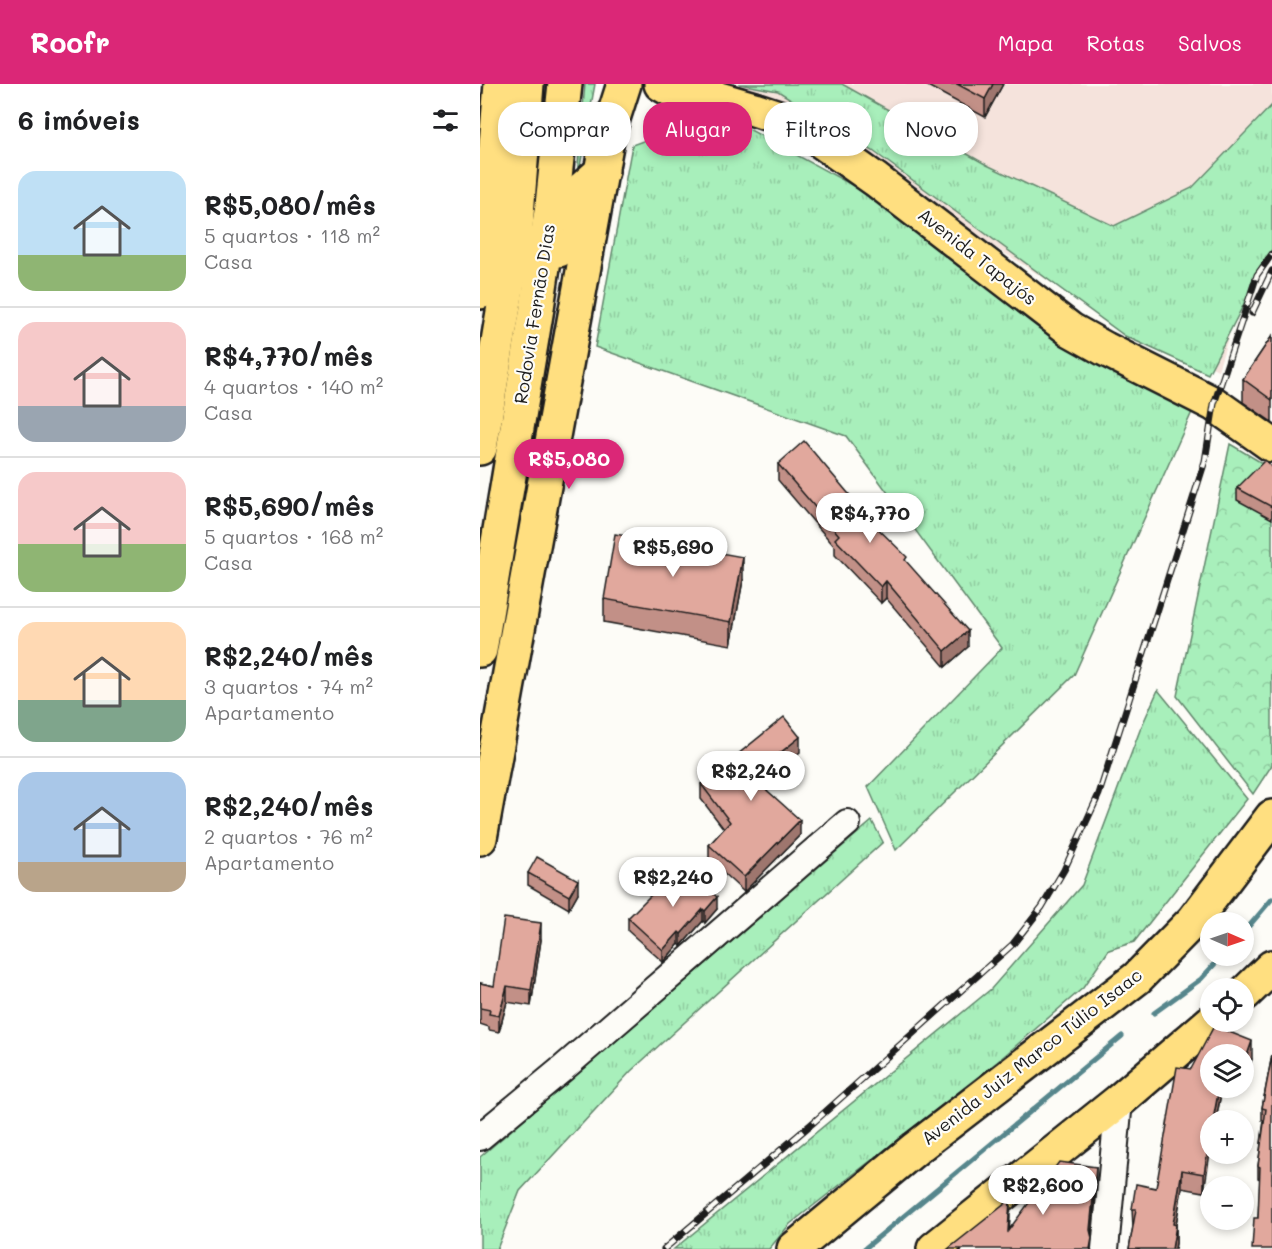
<!DOCTYPE html>
<html lang="pt">
<meta charset="utf-8">
<style>
:root{--surface:#fff;--page:#f2f2f2;--text:#202124;--muted:#757577;--line:#e0e0e0;--accent:#db2777}
body{margin:0;font-family:Mali,sans-serif;background:var(--page);color:var(--text);height:100vh;display:flex;flex-direction:column;font-size:22px;white-space:nowrap}
*{box-sizing:border-box;margin:0}
p{font-size:20px;color:var(--muted)}
.icon{flex:none;width:33px;height:33px;fill:none;stroke:currentColor;stroke-width:2;stroke-linecap:round;stroke-linejoin:round}
.map{position:relative;flex:1;overflow:hidden}
.details{display:flex;flex-direction:column;background:var(--surface);width:480px}
.details>*{flex:none}
.top-card{position:absolute;left:18px;top:18px;width:570px;height:54px;display:flex;gap:12px}
.needle{width:39px;rotate:92deg}
.tools{position:absolute;left:720px;top:828px;display:grid;gap:12px}
.tools a{display:grid;place-items:center;width:54px;height:54px;border-radius:50%;background:var(--surface);box-shadow:0 3px 9px #0003;font-size:30px}
.price{position:absolute;translate:-50% -51px;padding:0 14px;border-radius:21px;background:#fff;color:#222;font-size:20px;line-height:39px;filter:drop-shadow(0 2px 3px #0008)}
.price::after{content:'';position:absolute;left:50%;top:36px;width:18px;height:14px;margin-left:-9px;background:inherit;clip-path:polygon(0 0,100% 0,50% 100%)}
.price.on{background:var(--accent);color:#fff}
ul{padding:0;list-style:none}
li{display:flex;align-items:center;gap:18px;height:150px;padding:0 18px}
li+li{border-top:2px solid var(--line)}
li span{display:grid;place-items:center;flex:none;width:168px;height:120px;border-radius:18px;color:#555}
li>.icon{margin-inline-start:auto}
span .icon{width:72px;height:72px;fill:#fffc;stroke-width:1}
li b{font-size:26px}
h2{display:flex;justify-content:space-between;align-items:center;height:72px;padding:0 18px;font-size:26px}
.chip{padding:0 21px;border-radius:24px;background:var(--surface);box-shadow:0 3px 9px #0003;font-size:21px;line-height:54px}
.chip.on{background:var(--accent);color:#fff}
header{display:flex;align-items:center;gap:36px;box-sizing:border-box;height:84px;padding:0 30px;background:var(--accent);color:#fff}
header strong{font-size:28px}
nav{display:flex;gap:33px;margin-inline-start:auto;font-size:21px}
main{display:flex;flex:1;min-height:0}
.map>svg:first-child{display:block}
.built{fill:#f5e3dc}
.grass{fill:url(#grass-tufts);stroke:#62866c;stroke-width:1.5}
.forest{fill:url(#forest-crowns);stroke:#62866c;stroke-width:1.5}
.lines{fill:none;stroke-linecap:round;stroke-linejoin:round}
.stream{stroke:#56868c;stroke-width:5}
.minor-casing{stroke:#1c1c1c;stroke-width:30}
.major-casing{stroke:#1c1c1c;stroke-width:38}
.highway-casing{stroke:#1c1c1c;stroke-width:38}
.minor{stroke:#fdfcf7;stroke-width:26}
.major{stroke:#ffdf80;stroke-width:33}
.highway{stroke:#ffdf80;stroke-width:33}
.rail-casing{stroke:#1c1c1c;stroke-width:7}
.rail{stroke:#fdfcf7;stroke-width:4.5;stroke-dasharray:14;stroke-linecap:butt}
.wall{fill:#c29087;stroke:#1c1c1c;stroke-width:1.5}
.shaded-wall{fill:#9e766e;stroke:#1c1c1c;stroke-width:1.5}
.building{fill:#e1a89d;stroke:#1c1c1c;stroke-width:1.5}
.labels{text-anchor:middle;stroke-width:4.5;stroke-linejoin:round;paint-order:stroke}
.street-label{font-size:18px;fill:#1c1c1c;stroke:#fdfcf7}
</style>
<header>
<strong>Roofr</strong>
<nav><a>Mapa</a><a>Rotas</a><a>Salvos</a></nav>
</header>
<main>
<section class="details">
<h2>6 imóveis<svg class="icon" aria-label="filters" viewBox="0 0 24 24"><path d="M4 7h16M4 17h16"/><circle cx="9" cy="7" r="2"/><circle cx="15" cy="17" r="2"/></svg></h2>
<ul>
<li><span style="background:linear-gradient(#bfe0f5 70%,#8fb573 0)"><svg class="icon" aria-label="home" viewBox="0 0 24 24"><path d="M3 11l9-7 9 7M6 9v11h12V9"/></svg></span><div><b>R$5,080/mês</b><p>5 quartos · 118 m²</p><p>Casa</p></div></li>
<li><span style="background:linear-gradient(#f6c9c9 70%,#9aa5b1 0)"><svg class="icon" aria-label="home" viewBox="0 0 24 24"><path d="M3 11l9-7 9 7M6 9v11h12V9"/></svg></span><div><b>R$4,770/mês</b><p>4 quartos · 140 m²</p><p>Casa</p></div></li>
<li><span style="background:linear-gradient(#f6c9c9 60%,#8fb573 0)"><svg class="icon" aria-label="home" viewBox="0 0 24 24"><path d="M3 11l9-7 9 7M6 9v11h12V9"/></svg></span><div><b>R$5,690/mês</b><p>5 quartos · 168 m²</p><p>Casa</p></div></li>
<li><span style="background:linear-gradient(#ffd9b3 65%,#7fa58c 0)"><svg class="icon" aria-label="home" viewBox="0 0 24 24"><path d="M3 11l9-7 9 7M6 9v11h12V9"/></svg></span><div><b>R$2,240/mês</b><p>3 quartos · 74 m²</p><p>Apartamento</p></div></li>
<li><span style="background:linear-gradient(#a9c7e8 75%,#b9a48a 0)"><svg class="icon" aria-label="home" viewBox="0 0 24 24"><path d="M3 11l9-7 9 7M6 9v11h12V9"/></svg></span><div><b>R$2,240/mês</b><p>2 quartos · 76 m²</p><p>Apartamento</p></div></li>
</ul>
</section>
<div class="map">
<svg width="792" height="1165" viewBox="0 0 792 1165">
<defs>
<pattern id="grass-tufts" width="24" height="20" patternUnits="userSpaceOnUse" patternTransform="scale(1.5)"><rect width="24" height="20" fill="#a8efbb"/><path d="M3 7l-1-3M5 7V3M7 7l1-3M15 17l-1-3M17 17v-4M19 17l1-3" fill="none" stroke="#90cca0"/></pattern>
<pattern id="forest-crowns" width="20" height="18" patternUnits="userSpaceOnUse" patternTransform="scale(1.5)"><rect width="20" height="18" fill="#a8efbb"/><path d="M2 6a3 3 0 1 1 6 0M12 15a3 3 0 1 1 6 0" fill="none" stroke="#90cca0"/></pattern>
</defs>
<rect width="100%" height="100%" fill="#fdfcf7"/>
<filter id="ink" filterUnits="userSpaceOnUse"><feTurbulence type="fractalNoise" baseFrequency=".0167" numOctaves="2"/><feDisplacementMap in="SourceGraphic" scale="12" xChannelSelector="R" yChannelSelector="G"/><feConvolveMatrix kernelMatrix="1 2 1 2 8 2 1 2 1" color-interpolation-filters="sRGB"/></filter>
<g filter="url(#ink)">
<path class="built" d="M190 0H792V156L763 207 738 286 624 232 491 148 371 59Z"/>
<g class="grass">
<path d="M105 0H115L96 104Z"/>
<path d="M259 0H362L507 81 634 142 712 104 792 21V165L728 290 645 252 393 67 298 7Z"/>
<path d="M239 29 396 114 712 328 594 591 416 766 388 703 522 564 366 352 115 263 152 61Z"/>
<path d="M678 606 767 715 654 858 629 866 603 904 517 978 310 1140 289 1165H194L511 905 602 801 660 646Z"/>
<path d="M392 737 403 758 151 987 40 1107 17 1165H0V1073Z"/>
</g>
<path class="forest" d="M750 360 792 385V681L773 710 697 612Z"/>
<g class="lines">
<g class="stream">
<path d="M764 848 792 815"/>
<path d="M674 929 721 895 742 872"/>
<path d="M384 1165 642 952"/>
</g>
<defs>
<g id="minor">
<path d="M0 1053 81 986 367 739"/>
<path d="M625 1165 639 1017"/>
</g>
<g id="major">
<path d="M181 0 195 8 236 14 274 25 298 33 331 50 396 96 591 246 625 265 734 320 792 361"/>
<path d="M0 208 8 158 21 0"/>
<path d="M0 754 128 50 144 0"/>
<path d="M764 910 792 883"/>
<path d="M314 1165 436 1064 657 894 714 836 792 733"/>
<path d="M454 1165 639 1017 731 938"/>
</g>
<g id="highway">
<path d="M79 166 102 105 122 87"/>
<path d="M0 364 35 157 47 0"/>
<path d="M0 566 57 224 72 121 85 0"/>
</g>
</defs>
<use href="#minor" class="minor-casing"/>
<use href="#major" class="major-casing"/>
<use href="#highway" class="highway-casing"/>
<use href="#minor" class="minor"/>
<use href="#major" class="major"/>
<use href="#highway" class="highway"/>
<defs>
<g id="rail">
<path d="M772 229 792 187"/>
<path d="M184 1165 335 1037 533 860 562 823 584 786 619 710 725 377 734 320 777 191 792 170"/>
</g>
</defs>
<use href="#rail" class="rail-casing"/>
<use href="#rail" class="rail"/>
</g>
<g class="wall">
<path d="M444 0H523L505 33Z"/>
<path d="M792 252V338L763 318V295Z"/>
<path d="M298 380 379 426 427 479 488 563 465 583 406 514 401 519 355 471V463L298 396Z"/>
<path d="M792 384V435L757 416V404Z"/>
<path d="M263 496 251 561 124 538V515Z"/>
<path d="M320 668 280 700 320 751 264 808 229 776V761L244 745 221 715V700Z"/>
<path d="M48 789 98 809 89 825 48 801Z"/>
<path d="M181 806 237 825 225 839 223 837 201 862 199 860 183 878 148 847V834Z"/>
<path d="M61 856 51 922 27 918 19 948 9 946V943L0 940V899L14 902Z"/>
<path d="M734 942 772 975 764 998V970H730V1004H742L736 1036H730L724 1108 702 1104 696 1141V1159L695 1165H649L653 1143 652 1125 676 1104Z"/>
<path d="M792 971 778 1134 780 1095 778 1094V1082L784 1036H782V1024Z"/>
</g>
<g class="shaded-wall">
<path d="M513 0H523L505 33V15Z"/>
<path d="M263 473V496L251 561V538Z"/>
<path d="M406 497V514L401 519V503Z"/>
<path d="M488 547V563L465 583V567Z"/>
<path d="M320 653V668L271 707V692Z"/>
<path d="M320 736V751L264 808V793Z"/>
<path d="M98 796V809L89 825V812Z"/>
<path d="M237 813V825L225 839V827Z"/>
<path d="M223 825V837L201 862V850Z"/>
<path d="M61 839V856L51 922V906Z"/>
<path d="M199 848V860L183 878V866Z"/>
<path d="M27 902V918L19 948V932Z"/>
<path d="M772 957V975L764 998V980Z"/>
<path d="M739 1004H742L736 1036H733Z"/>
<path d="M730 1051V1069L724 1108V1090Z"/>
<path d="M616 1083V1101L610 1164V1146Z"/>
<path d="M702 1086V1104L693 1158V1140Z"/>
<path d="M530 1116V1134L528 1165V1147Z"/>
<path d="M696 1141V1159L695 1165H692Z"/>
</g>
<g class="building">
<path d="M477 0H513L505 15Z"/>
<path d="M792 252V316L763 295Z"/>
<path d="M324 357 379 422 377 424 427 473 425 476 488 547 465 567 406 497 401 503 355 455 359 451 298 380Z"/>
<path d="M785 376 792 384V423L757 404Z"/>
<path d="M135 450 263 473 251 538 124 515Z"/>
<path d="M304 633 320 653 271 692 320 736 264 793 229 761 250 738 221 700Z"/>
<path d="M57 773 98 796 89 812 48 789Z"/>
<path d="M203 781 237 813 225 827 223 825 201 850 199 848 183 866 148 834 178 804 181 806Z"/>
<path d="M24 834 61 839 51 906 27 902 19 932 9 930 10 926 0 924V899L14 902Z"/>
<path d="M734 942 772 957 764 980V970H730V1004H739L733 1036H730V1051L724 1090 702 1086 693 1140 696 1141 692 1165H649L656 1125H652L656 1100 676 1104 697 983 711 985Z"/>
<path d="M792 971V1165H772L774 1134H778L780 1083 778 1082 786 1025 782 1024Z"/>
<path d="M579 1078 616 1083 610 1146 612 1154 610 1165H468L530 1116 528 1147Z"/>
</g>
</g>
<g class="labels">
<g class="street-label">
<text transform="translate(497 173) rotate(38)" y="6">Avenida Tapajós</text>
<text transform="translate(55 230) rotate(-81)" y="6">Rodovia Fernão Dias</text>
<text transform="translate(552 973) rotate(-38)" y="6">Avenida Juiz Marco Túlio Isaac</text>
</g>
</g>
</svg>
<div class="tools">
<a><svg class="needle" viewBox="-14 -14 28 28"><path d="M0-13l5 13h-10z" fill="#e53935"/><path d="M0 13l5-13h-10z" fill="#757577"/></svg></a>
<a><svg class="icon" aria-label="locate" viewBox="0 0 24 24"><circle cx="12" cy="12" r="6"/><path d="M12 2v4M12 18v4M2 12h4M18 12h4"/></svg></a>
<a><svg class="icon" aria-label="layers" viewBox="0 0 24 24"><path d="M12 4l9 5-9 5-9-5zM3 14l9 5 9-5"/></svg></a>
<a>+</a>
<a>−</a>
</div>
<b class="price on" style="left:89px;top:406px">R$5,080</b>
<b class="price" style="left:390px;top:460px">R$4,770</b>
<b class="price" style="left:193px;top:494px">R$5,690</b>
<b class="price" style="left:271px;top:718px">R$2,240</b>
<b class="price" style="left:193px;top:824px">R$2,240</b>
<b class="price" style="left:563px;top:1132px">R$2,600</b>
<div class="top-card">
<a class="chip">Comprar</a>
<a class="chip on">Alugar</a>
<a class="chip">Filtros</a>
<a class="chip">Novo</a>
</div>
</div>
</main>
